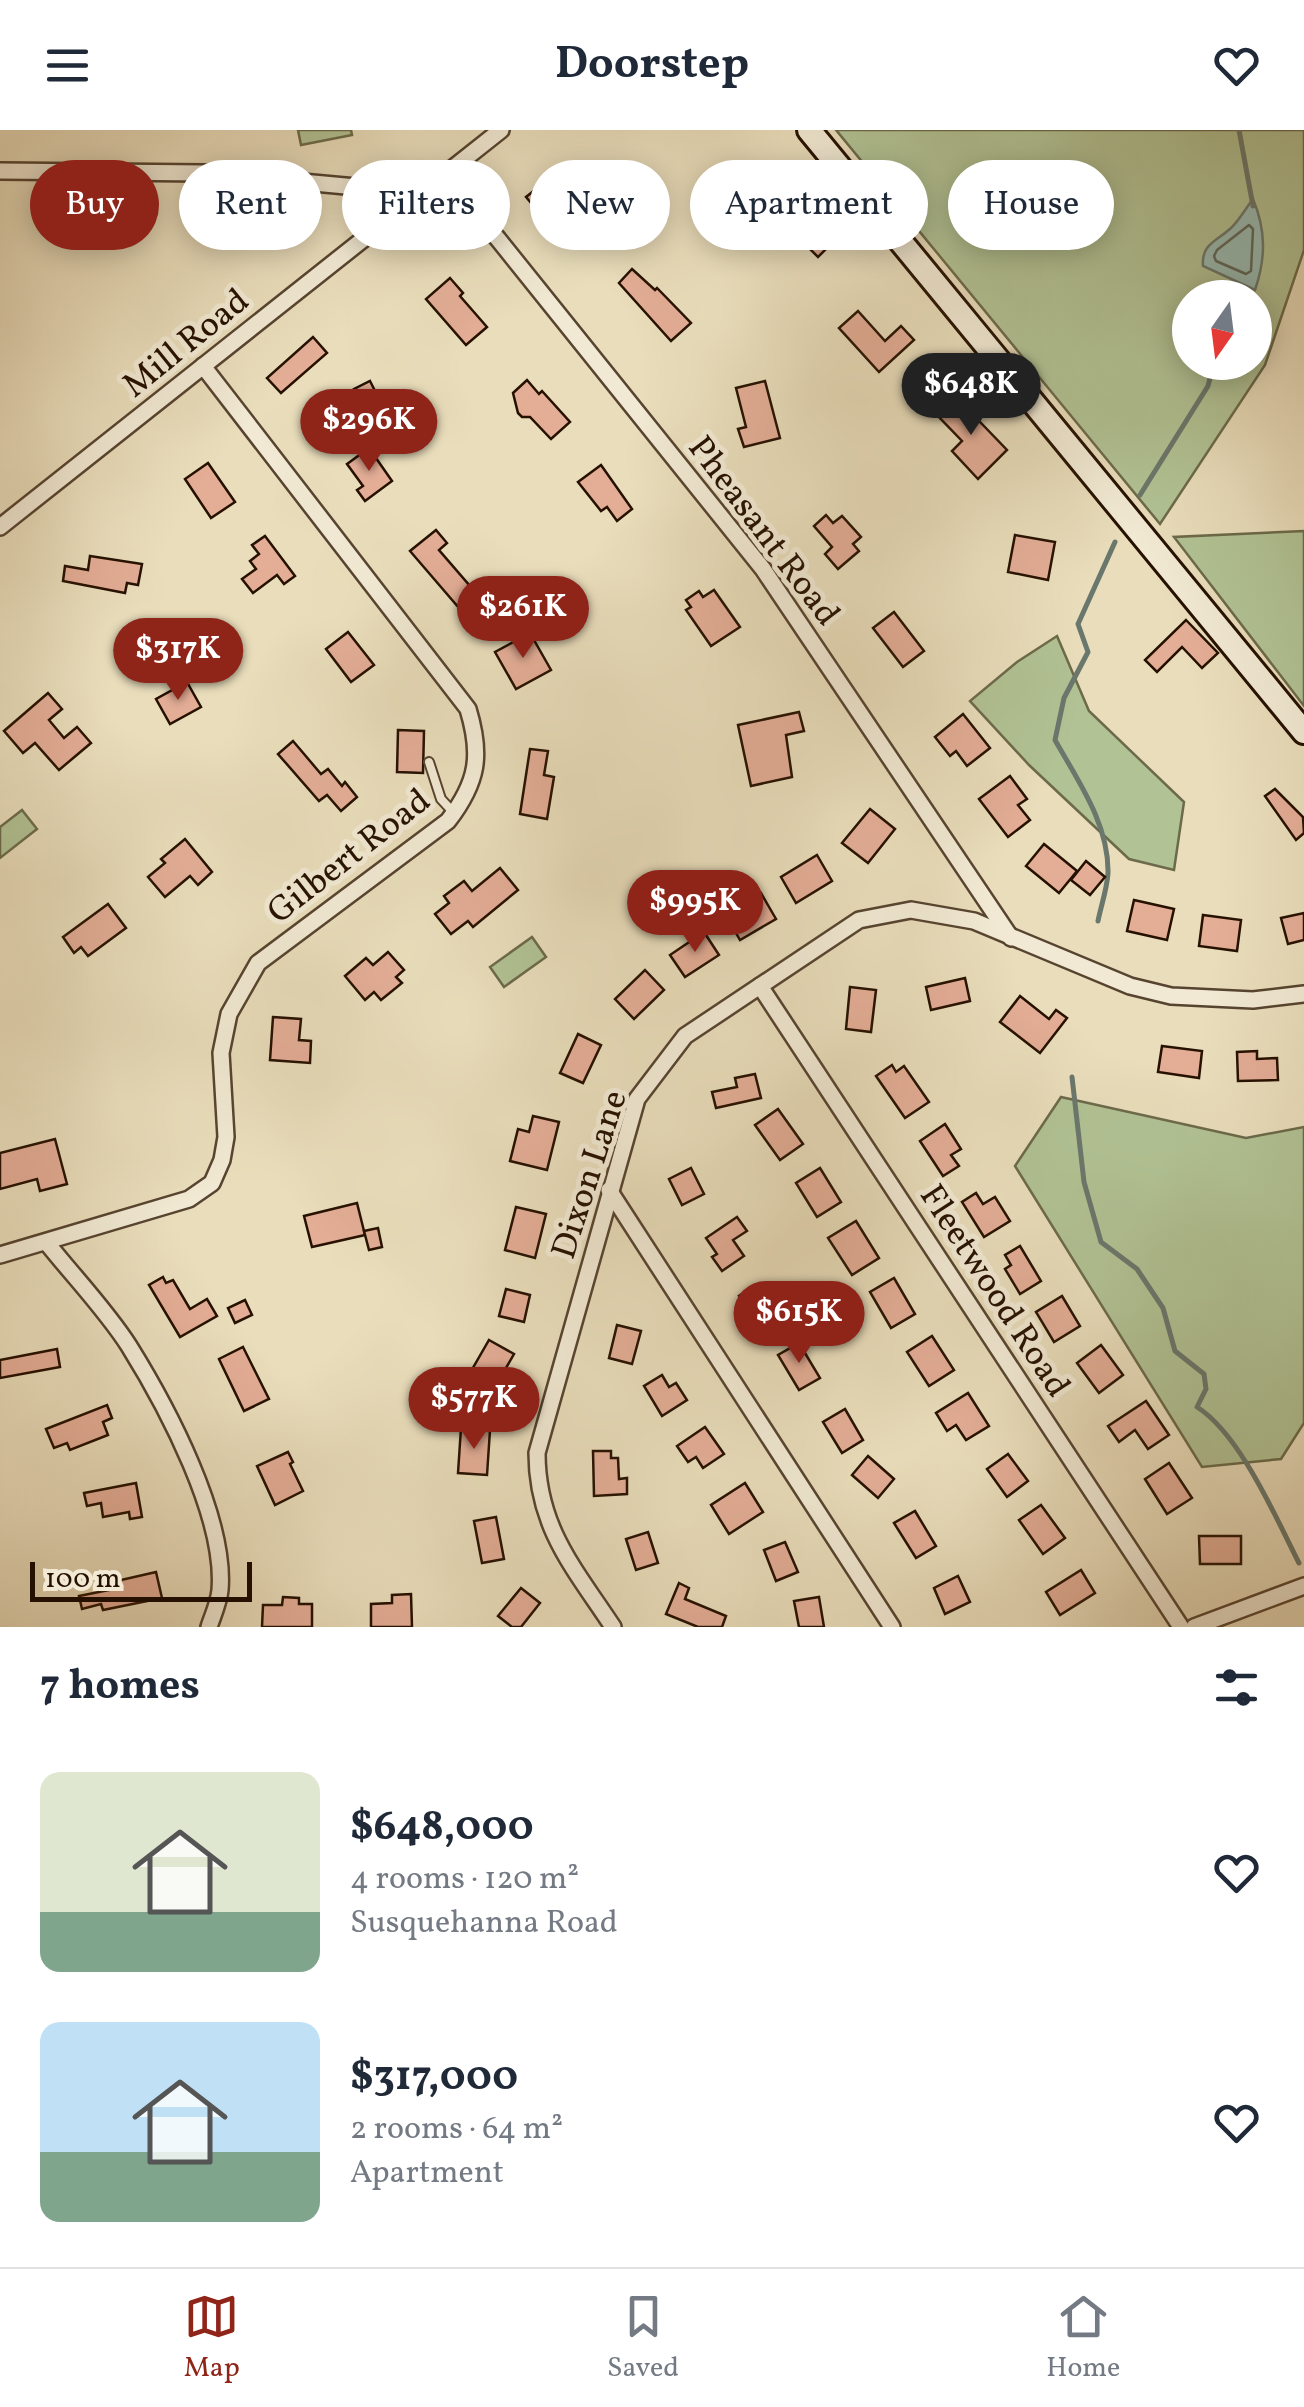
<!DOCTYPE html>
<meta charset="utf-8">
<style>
:root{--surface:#fff;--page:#f6f6f7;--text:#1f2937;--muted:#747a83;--line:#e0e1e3;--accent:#8f2418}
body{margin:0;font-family:Vollkorn,serif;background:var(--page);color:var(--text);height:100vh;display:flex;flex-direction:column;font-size:38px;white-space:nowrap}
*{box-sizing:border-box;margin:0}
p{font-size:32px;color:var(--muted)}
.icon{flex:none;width:55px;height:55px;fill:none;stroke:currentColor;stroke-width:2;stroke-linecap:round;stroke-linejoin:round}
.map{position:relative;height:1497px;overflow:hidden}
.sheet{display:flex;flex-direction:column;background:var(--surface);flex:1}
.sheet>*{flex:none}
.hud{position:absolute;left:30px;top:30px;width:1245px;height:90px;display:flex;gap:20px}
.needle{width:65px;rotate:194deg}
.controls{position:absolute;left:1172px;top:150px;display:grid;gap:20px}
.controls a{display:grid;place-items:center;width:100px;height:100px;border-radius:50%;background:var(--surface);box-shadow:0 5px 25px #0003;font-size:50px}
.scale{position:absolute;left:30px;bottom:25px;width:222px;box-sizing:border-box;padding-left:10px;border:5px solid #261101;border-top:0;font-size:28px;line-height:35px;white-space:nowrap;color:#261101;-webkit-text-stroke:8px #f1e9d3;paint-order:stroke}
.price{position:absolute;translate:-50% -85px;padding:0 22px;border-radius:35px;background:var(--accent);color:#fff;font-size:32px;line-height:65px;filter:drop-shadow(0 2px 5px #0008)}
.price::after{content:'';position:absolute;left:50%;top:60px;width:30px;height:22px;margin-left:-15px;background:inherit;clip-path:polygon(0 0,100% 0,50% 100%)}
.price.on{background:#222;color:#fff}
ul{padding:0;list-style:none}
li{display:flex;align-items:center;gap:30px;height:250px;padding:0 40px}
li span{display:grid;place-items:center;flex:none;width:280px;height:200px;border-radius:20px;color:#555}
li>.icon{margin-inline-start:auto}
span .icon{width:120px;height:120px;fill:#fffc;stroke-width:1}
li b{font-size:42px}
h2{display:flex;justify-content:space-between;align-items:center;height:120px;padding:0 40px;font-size:42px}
.tag{padding:0 35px;border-radius:45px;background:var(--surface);box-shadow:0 5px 25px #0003;font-size:35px;line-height:90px}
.tag.on{background:var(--accent);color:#fff}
header{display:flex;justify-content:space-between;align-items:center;height:130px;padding:0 40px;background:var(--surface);font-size:45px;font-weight:700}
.dock{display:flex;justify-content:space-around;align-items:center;height:140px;border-top:2px solid var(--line);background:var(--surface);font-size:28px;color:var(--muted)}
.dock a{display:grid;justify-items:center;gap:5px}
.dock .on{color:var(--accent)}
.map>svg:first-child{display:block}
.green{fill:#b1c294;stroke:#6c6a4a;stroke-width:2.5;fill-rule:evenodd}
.water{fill:#97bbb3;stroke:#6a776c;stroke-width:2.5}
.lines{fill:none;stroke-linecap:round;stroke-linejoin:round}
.shore{stroke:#5e665a;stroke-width:2.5}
.stream{stroke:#6a776c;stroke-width:5}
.building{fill:#e3ad96;stroke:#261101;stroke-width:2.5}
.service-casing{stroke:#574430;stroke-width:12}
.minor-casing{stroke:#574430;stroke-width:20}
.secondary-casing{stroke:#261101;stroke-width:28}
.service{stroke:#f1e9d3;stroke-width:8}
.minor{stroke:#f1e9d3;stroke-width:15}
.secondary{stroke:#f1e9d3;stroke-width:22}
.labels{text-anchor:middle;stroke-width:10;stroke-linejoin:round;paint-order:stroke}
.street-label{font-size:35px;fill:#261101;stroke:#f1e9d3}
</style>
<header><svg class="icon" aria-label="menu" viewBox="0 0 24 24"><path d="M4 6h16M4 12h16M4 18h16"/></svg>Doorstep<svg class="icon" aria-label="heart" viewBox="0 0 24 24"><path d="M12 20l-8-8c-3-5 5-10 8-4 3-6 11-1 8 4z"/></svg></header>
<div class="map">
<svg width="1304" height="1497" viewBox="0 0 1304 1497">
<rect width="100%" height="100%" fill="#e9ddbb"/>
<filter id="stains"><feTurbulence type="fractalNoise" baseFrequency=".002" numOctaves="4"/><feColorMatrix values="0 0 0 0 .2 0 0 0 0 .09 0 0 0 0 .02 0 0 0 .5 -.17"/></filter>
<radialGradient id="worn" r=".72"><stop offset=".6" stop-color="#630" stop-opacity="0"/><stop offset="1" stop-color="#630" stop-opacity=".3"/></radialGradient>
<g class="green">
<path d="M298 0H351L352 5 301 15Z"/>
<path d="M836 0H1304V120L1265 235 1160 394ZM1190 168H1255V232H1190Z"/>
<path d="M1304 401V576L1174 407Z"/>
<path d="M1057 506 1089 581 1184 672 1174 740 1129 729 1029 635 970 571 1017 532Z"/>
<path d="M22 680 37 699 0 728V697Z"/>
<path d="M532 807 546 827 504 857 490 837Z"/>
<path d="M1061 967 1246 1008 1304 997V1293L1281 1329 1202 1337 1015 1036Z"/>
</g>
<path class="water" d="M1253 69C1266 100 1266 128 1255 160L1203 136C1201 113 1218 111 1232 97 1240 89 1246 78 1253 69Z"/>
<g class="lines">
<path class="shore" d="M1249 95 1253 99 1251 141 1246 144 1216 131 1214 126 1217 120Z"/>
<g class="stream">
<path d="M1239 0 1253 76"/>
<path d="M1140 365 1208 256 1214 232"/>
<path d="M1098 791C1101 776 1107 759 1108 743 1109 694 1078 651 1055 610L1064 568 1088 522 1078 494 1115 412"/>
<path d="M1072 947 1084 1052 1101 1112 1137 1139 1163 1178 1175 1221 1204 1244 1206 1259 1197 1277C1240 1304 1276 1388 1299 1433"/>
</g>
</g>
<g class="building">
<path d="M566 49 578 64 563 76 579 96 562 110 526 67 545 52 552 60Z"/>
<path d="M789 61 836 109 818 127 803 112 799 116 781 98 790 89 776 74Z"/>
<path d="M632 139 655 160 657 158 691 193 671 211 619 153Z"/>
<path d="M450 148 463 163 460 166 487 197 466 215 426 169Z"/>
<path d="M858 181 885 211 901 196 914 210 879 242 839 198Z"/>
<path d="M313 207 327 223 281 263 267 248Z"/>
<path d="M527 250 539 264 542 261 570 292 551 309 530 287H522L518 283 513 263Z"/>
<path d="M370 251 377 265 361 273 354 259Z"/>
<path d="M765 251 780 308 744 317 738 299 746 297 736 258Z"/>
<path d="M955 266 1007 320 978 349 952 321 962 311 936 284Z"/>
<path d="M369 318 392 351 365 371 357 360 363 356 347 334Z"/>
<path d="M208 333 235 372 211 388 185 349Z"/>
<path d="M601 335 632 379 617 391 607 377 601 381 578 352Z"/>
<path d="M826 385 833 393 842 386 861 407 853 414 859 421 838 439 825 424 832 417 814 396Z"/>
<path d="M436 400 447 413 439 420 476 463 459 478 410 421Z"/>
<path d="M1015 405 1055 412 1048 450 1008 442Z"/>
<path d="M265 406 295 446 284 454 277 445 253 463 242 449 256 439 250 431 259 424 252 415Z"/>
<path d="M90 426 142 434 138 455 127 453 125 463 63 451 65 436 88 440Z"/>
<path d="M714 460 740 497 711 516 686 480 691 477 686 470 699 461 703 467Z"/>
<path d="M894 482 924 521 903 537 873 498Z"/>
<path d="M1186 490 1218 523 1202 538 1182 517 1157 542 1145 530Z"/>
<path d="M348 502 374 535 351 552 326 519Z"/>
<path d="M530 503 551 540 516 559 495 522Z"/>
<path d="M187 552 201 577 170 594 156 569Z"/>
<path d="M48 563 62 579 49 590 64 608 77 597 91 613 59 640 35 613 23 623 4 601Z"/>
<path d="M799 582 804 601 786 605 792 647 751 656 738 595Z"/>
<path d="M963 584 990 618 967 636 956 621 950 626 935 607Z"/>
<path d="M398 600 424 601 423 643 397 642Z"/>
<path d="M293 611 321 644 328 639 342 656 345 652 357 667 341 681 327 665 319 671 278 624Z"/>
<path d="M530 619 548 621 544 645 554 647 547 689 520 684Z"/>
<path d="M1010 646 1027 669 1018 675 1030 690 1008 707 979 669Z"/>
<path d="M1275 659 1303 687 1304 703 1296 710 1265 666Z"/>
<path d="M870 679 895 699 868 733 842 713Z"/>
<path d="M185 709 212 742 198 755 190 746 165 767 148 747 165 733 161 729Z"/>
<path d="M1044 714 1077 741 1059 763 1026 736Z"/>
<path d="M817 725 832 751 796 773 781 747Z"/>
<path d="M1086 731 1105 747 1090 765 1071 750Z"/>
<path d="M500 738 518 760 473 797 468 791 451 804 435 784 449 773 444 766 464 751 472 761Z"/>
<path d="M761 763 776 789 740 810 725 784Z"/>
<path d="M1134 770 1174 779 1167 810 1127 801Z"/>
<path d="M108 774 126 798 88 826 81 817 74 823 63 807Z"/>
<path d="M1304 783V810L1288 814 1281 788Z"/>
<path d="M1203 785 1241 790 1237 821 1199 816Z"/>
<path d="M704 802 719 825 685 847 670 825Z"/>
<path d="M388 822 404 840 396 847 402 853 381 870 374 862 365 870 345 846 366 828 373 835Z"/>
<path d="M645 840 664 860 634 889 615 869Z"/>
<path d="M965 848 970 871 931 880 926 857Z"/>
<path d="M850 857 876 860 871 902 846 899Z"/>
<path d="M1020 866 1049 889 1056 880 1067 888 1040 923 1000 892Z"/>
<path d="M273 887 301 889 299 910 311 911 310 933 270 930Z"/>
<path d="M578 904 601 915 583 953 560 943Z"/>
<path d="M1162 916 1202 921 1199 948 1158 942Z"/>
<path d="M1257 921V929L1277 928 1278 950 1238 951 1237 922Z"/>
<path d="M892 935 896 942 904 936 929 972 905 988 876 946Z"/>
<path d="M755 944 761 968 716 978 712 962 737 957 735 948Z"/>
<path d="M778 979 803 1014 780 1030 755 995Z"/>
<path d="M533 986 559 992 547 1040 510 1031 518 999 529 1002Z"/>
<path d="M945 994 961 1019 951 1025 959 1036 943 1046 920 1011Z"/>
<path d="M55 1009 67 1054 40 1061 37 1049 0 1059V1023Z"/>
<path d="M691 1038 704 1064 682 1075 669 1049Z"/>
<path d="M820 1038 841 1072 817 1087 796 1053Z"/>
<path d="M976 1063 983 1074 995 1067 1010 1091 984 1107 962 1072Z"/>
<path d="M357 1073 365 1105 312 1117 304 1086Z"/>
<path d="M516 1077 546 1084 535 1128 505 1120Z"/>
<path d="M737 1087 747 1101 733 1110 744 1126 722 1141 712 1127 717 1124 706 1108Z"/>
<path d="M856 1091 879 1128 852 1145 828 1108Z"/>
<path d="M378 1098 382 1117 369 1120 364 1101Z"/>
<path d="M1020 1116 1041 1151 1020 1164 1005 1139 1011 1135 1005 1125Z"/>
<path d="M163 1147 166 1153 173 1150 190 1179 207 1169 217 1186 180 1207 149 1155Z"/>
<path d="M894 1148 915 1184 891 1198 870 1162Z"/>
<path d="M754 1156 760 1166 765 1163 776 1179 784 1174 792 1187 762 1205 739 1166Z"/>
<path d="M506 1159 530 1165 524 1192 499 1186Z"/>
<path d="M1062 1166 1080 1196 1054 1212 1036 1182Z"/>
<path d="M245 1170 252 1185 235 1193 228 1178Z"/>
<path d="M617 1195 641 1201 632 1234 609 1228Z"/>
<path d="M932 1206 954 1240 929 1256 907 1222Z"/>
<path d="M489 1210 514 1224 495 1257 470 1243Z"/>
<path d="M799 1213 820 1248 799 1260 778 1225Z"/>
<path d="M1101 1215 1123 1245 1099 1263 1077 1233Z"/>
<path d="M243 1217 269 1269 244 1281 219 1229Z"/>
<path d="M57 1219 60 1237 0 1248V1230Z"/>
<path d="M662 1245 669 1257 676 1253 687 1270 662 1286 644 1256Z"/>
<path d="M968 1263 989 1296 966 1310 956 1295 947 1301 936 1283Z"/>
<path d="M1146 1271 1169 1305 1148 1319 1135 1300 1119 1312 1108 1296Z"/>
<path d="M107 1275 112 1288 103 1292 108 1305 70 1320 67 1313 54 1318 46 1299Z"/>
<path d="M845 1279 863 1310 842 1323 823 1292Z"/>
<path d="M705 1297 724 1324 703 1338 696 1327 688 1332 677 1316Z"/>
<path d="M461 1298 490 1300 487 1345 458 1343Z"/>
<path d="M593 1321H611V1328H618L619 1349 627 1348V1364L594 1366Z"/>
<path d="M288 1322 293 1332 290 1334 303 1361 275 1375 257 1336Z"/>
<path d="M1008 1324 1028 1351 1007 1367 987 1339Z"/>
<path d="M868 1326 894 1349 878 1368 852 1345Z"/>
<path d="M1169 1333 1192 1368 1167 1384 1145 1349Z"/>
<path d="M136 1353 142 1387 130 1389 129 1382 103 1387 101 1373 87 1376 84 1363Z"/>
<path d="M745 1353 763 1382 729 1404 711 1375Z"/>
<path d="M1041 1375 1065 1408 1043 1424 1019 1390Z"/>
<path d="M915 1381 936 1416 916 1428 894 1393Z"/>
<path d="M496 1387 504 1429 482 1433 474 1391Z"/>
<path d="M648 1402 658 1433 636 1440 626 1409Z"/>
<path d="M1199 1406H1241V1434H1200Z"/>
<path d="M785 1412 798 1442 776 1451 764 1420Z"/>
<path d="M1081 1440 1095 1463 1060 1485 1046 1462Z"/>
<path d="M156 1442 162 1468 103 1480 101 1474 82 1479 79 1466 109 1460 108 1453Z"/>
<path d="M958 1446 970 1472 945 1484 934 1458Z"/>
<path d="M679 1453 689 1458 685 1469 726 1486 722 1497H698L666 1484Z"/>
<path d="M521 1458 540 1473 521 1497H512L498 1486Z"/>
<path d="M411 1464 412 1497H371V1474L392 1473V1465Z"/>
<path d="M283 1467 299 1468V1474H312V1497H262L263 1475H282Z"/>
<path d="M819 1467 824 1497H799L794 1471Z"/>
</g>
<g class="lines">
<defs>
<path id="service" d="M429 632 441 669 454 683"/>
<g id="minor">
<path d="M0 41 205 43 378 59 419 67"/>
<path d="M444 48 498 109 763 439 1011 808"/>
<path d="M0 397 501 0"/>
<path d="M760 856 1181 1497"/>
<path d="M609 1060 892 1497"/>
<path d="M47 1113C74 1147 106 1180 129 1216 167 1277 226 1388 220 1460 219 1472 213 1485 209 1497"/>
<path d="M0 1125 189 1069 212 1053 222 1030 226 1007 221 923 229 884 258 833 448 691C478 652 482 625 468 579L203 236"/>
<path d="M613 1497C574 1438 537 1397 537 1323L637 969 685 906 859 790 911 780 974 791 1130 856 1171 866 1253 870 1304 864"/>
<path d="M1194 1497 1304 1456"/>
</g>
<path id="secondary" d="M809 0 1304 602"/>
</defs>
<use href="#service" class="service-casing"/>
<use href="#minor" class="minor-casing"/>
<use href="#secondary" class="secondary-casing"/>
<use href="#service" class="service"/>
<use href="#minor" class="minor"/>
<use href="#secondary" class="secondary"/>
</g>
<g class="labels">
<g class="street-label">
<text transform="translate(185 212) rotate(-39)" y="12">Mill Road</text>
<text transform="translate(765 400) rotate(53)" y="12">Pheasant Road</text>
<text transform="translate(348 725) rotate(-38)" y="12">Gilbert Road</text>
<text transform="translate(588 1044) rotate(-72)" y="12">Dixon Lane</text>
<text transform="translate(996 1160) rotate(57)" y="12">Fleetwood Road</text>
</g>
</g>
<rect width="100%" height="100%" filter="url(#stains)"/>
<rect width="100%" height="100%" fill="url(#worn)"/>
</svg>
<div class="controls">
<a><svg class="needle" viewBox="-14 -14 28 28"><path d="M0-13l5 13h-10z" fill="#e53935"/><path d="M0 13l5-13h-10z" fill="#747a83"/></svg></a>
</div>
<div class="scale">100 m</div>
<b class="price on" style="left:971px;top:308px">$648K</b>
<b class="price" style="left:369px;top:344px">$296K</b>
<b class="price" style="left:523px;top:531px">$261K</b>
<b class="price" style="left:178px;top:573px">$317K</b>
<b class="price" style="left:695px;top:825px">$995K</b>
<b class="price" style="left:799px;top:1236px">$615K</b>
<b class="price" style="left:474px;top:1322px">$577K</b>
<div class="hud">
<a class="tag on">Buy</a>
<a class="tag">Rent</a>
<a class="tag">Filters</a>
<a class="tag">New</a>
<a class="tag">Apartment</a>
<a class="tag">House</a>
</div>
</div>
<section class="sheet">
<h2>7 homes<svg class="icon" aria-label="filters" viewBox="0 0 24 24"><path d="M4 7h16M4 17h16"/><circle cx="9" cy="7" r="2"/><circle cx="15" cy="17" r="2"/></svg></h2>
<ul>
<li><span style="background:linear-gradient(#dfe7d0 70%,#7fa58c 0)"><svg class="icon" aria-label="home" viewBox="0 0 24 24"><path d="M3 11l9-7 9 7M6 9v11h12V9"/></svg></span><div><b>$648,000</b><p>4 rooms · 120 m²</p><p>Susquehanna Road</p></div><svg class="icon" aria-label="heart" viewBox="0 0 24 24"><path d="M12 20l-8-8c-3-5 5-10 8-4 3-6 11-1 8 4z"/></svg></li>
<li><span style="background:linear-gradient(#bfe0f5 65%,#7fa58c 0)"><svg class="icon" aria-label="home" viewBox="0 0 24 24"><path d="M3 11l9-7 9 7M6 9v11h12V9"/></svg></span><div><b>$317,000</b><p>2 rooms · 64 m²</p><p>Apartment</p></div><svg class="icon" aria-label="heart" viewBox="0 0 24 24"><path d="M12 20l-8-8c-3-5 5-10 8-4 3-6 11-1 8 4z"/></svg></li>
</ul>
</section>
<nav class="dock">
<a class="on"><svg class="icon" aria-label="map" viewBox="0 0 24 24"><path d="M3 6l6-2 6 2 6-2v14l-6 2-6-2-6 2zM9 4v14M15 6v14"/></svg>Map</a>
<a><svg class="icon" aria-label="saved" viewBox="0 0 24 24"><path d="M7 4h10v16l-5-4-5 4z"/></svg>Saved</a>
<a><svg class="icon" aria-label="home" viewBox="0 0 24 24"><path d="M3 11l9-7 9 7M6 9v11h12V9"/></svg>Home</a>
</nav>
